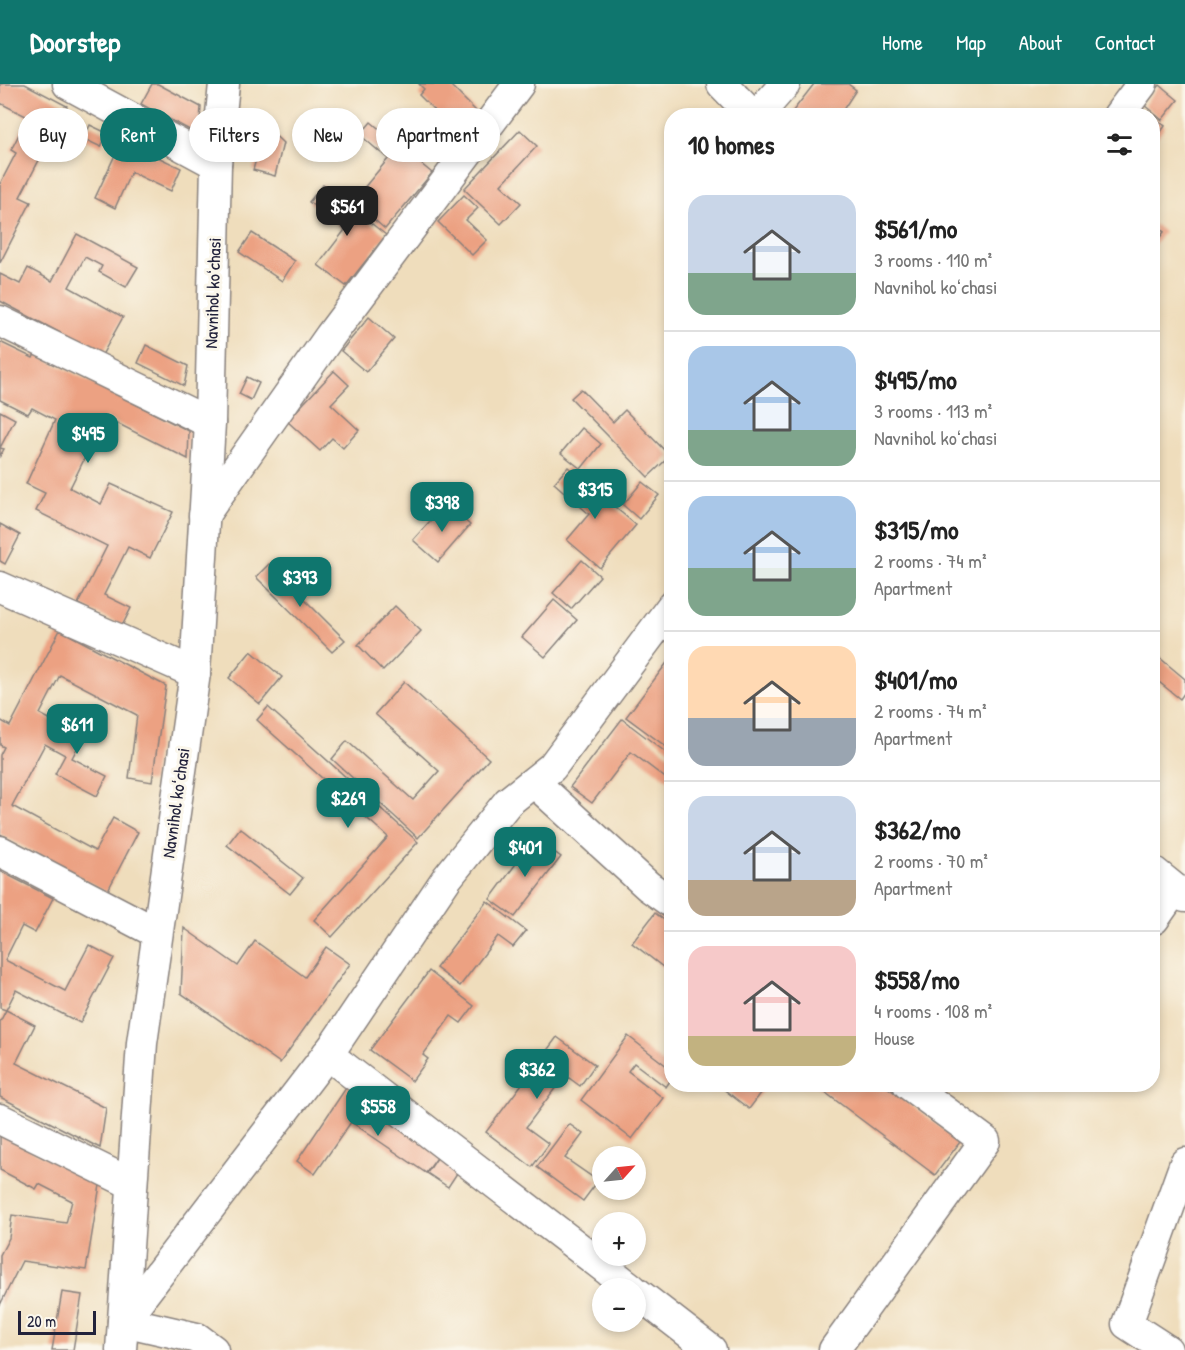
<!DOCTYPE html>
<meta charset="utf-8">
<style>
:root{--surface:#fff;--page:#f2f2f2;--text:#222;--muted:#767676;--line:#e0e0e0;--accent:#0f766e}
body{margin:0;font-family:"Patrick Hand",sans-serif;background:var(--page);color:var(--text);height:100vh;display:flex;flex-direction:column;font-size:22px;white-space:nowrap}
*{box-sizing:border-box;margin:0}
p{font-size:20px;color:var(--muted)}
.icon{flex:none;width:33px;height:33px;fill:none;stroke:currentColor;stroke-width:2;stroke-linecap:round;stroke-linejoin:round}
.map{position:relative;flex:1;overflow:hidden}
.details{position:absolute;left:664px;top:24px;width:496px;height:984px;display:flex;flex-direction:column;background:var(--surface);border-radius:24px;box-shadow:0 3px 9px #0003}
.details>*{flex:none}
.hud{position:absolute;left:18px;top:24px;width:556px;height:54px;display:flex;gap:12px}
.needle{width:39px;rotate:63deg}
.fabs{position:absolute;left:592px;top:1062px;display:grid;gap:12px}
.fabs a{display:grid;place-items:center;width:54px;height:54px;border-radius:50%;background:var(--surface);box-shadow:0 3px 9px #0003;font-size:30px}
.scale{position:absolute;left:18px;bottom:15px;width:78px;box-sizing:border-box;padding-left:6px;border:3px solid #22223b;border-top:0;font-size:16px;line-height:21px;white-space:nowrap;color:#22223b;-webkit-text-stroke:4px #fbf7ec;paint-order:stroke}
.price{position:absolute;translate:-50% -51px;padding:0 14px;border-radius:12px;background:var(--accent);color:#fff;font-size:20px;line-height:39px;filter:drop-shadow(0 2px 3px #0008)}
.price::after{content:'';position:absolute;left:50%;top:36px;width:18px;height:14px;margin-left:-9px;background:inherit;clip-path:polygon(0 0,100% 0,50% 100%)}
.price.active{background:#222;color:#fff}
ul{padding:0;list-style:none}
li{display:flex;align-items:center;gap:18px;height:150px;padding:0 24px}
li+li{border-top:2px solid var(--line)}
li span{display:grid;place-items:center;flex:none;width:168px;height:120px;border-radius:18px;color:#555}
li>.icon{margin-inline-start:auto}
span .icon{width:72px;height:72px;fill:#fffc;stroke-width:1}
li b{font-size:26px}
h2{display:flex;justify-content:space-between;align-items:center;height:72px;padding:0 24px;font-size:26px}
.pill{padding:0 21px;border-radius:27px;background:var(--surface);box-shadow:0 3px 9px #0003;font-size:21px;line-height:54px}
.pill.active{background:var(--accent);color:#fff}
header{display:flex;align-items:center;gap:36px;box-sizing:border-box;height:84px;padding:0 30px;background:var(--accent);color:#fff}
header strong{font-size:28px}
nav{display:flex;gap:33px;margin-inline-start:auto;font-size:21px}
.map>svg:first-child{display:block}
.building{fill:#eca182}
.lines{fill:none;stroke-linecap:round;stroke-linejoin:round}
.minor-casing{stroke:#88807c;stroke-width:33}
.minor{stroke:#fff;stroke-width:30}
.labels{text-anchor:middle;stroke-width:6;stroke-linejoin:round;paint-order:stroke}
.street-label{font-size:18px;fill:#22223b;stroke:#fbf7ec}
</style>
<header>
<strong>Doorstep</strong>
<nav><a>Home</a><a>Map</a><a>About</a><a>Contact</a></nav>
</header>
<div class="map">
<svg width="1185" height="1266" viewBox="0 0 1185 1266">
<rect width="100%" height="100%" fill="#fbf7ec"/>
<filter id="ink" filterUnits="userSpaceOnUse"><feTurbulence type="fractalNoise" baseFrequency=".0167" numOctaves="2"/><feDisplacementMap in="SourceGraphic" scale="12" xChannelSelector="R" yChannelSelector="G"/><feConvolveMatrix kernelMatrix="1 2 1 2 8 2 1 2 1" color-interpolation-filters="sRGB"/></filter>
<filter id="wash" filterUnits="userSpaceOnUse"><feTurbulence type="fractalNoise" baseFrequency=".008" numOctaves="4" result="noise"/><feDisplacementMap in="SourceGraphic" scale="24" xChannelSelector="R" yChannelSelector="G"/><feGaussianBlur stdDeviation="1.35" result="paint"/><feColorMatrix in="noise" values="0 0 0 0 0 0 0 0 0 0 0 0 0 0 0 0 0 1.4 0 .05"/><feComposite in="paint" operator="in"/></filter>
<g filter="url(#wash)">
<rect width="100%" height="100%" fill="#efddbc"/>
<g id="blocks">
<g class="building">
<path d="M0 0H25L67 22 20 113 31 118 0 179V100L16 69 11 66 28 33 0 19Z"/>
<path d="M152 0H158L201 23 199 51 141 20Z"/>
<path d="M419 0H449L476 27 455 47 419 11 424 5Z"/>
<path d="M814 0H848L856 6 839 32H789Z"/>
<path d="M1160 1 1178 16 1162 36 1144 21Z"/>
<path d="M1154 33 1165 42 1154 58Z"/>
<path d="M371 38 432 89 385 145 353 117 388 75 360 51Z"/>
<path d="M90 41 107 49 101 63 84 55Z"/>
<path d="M265 42 283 59 275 92 253 86Z"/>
<path d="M520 46 537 62 501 101 521 119 501 140 464 105Z"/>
<path d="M122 56 181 84 171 107 131 88 115 124 95 114Z"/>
<path d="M323 101 386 151 346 202 318 181 345 146 309 118Z"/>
<path d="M464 111 478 124 466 136 487 156 472 171 438 138Z"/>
<path d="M1154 140 1164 148 1154 161Z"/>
<path d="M252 149 295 177 282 197 239 168Z"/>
<path d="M77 150 138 183 126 203 99 188 102 182 85 173 69 203 123 233 102 271 0 217V190L20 200 28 184 52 197Z"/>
<path d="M369 233 394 255 366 288 341 267Z"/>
<path d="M0 258 33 274 35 270 189 347 188 375 105 333 70 404 101 420 111 400 173 428 150 474 128 463 104 511 131 524 122 542 78 520 107 462 36 427 45 409 26 400 55 336 32 324 28 330 0 316Z"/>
<path d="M146 261 188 282 184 302 138 279Z"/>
<path d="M334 287 349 301 331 320 359 346 343 364 332 354 320 367 287 337Z"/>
<path d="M247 293 259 299 251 316 239 310Z"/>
<path d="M581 305 613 338 625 326 670 372 648 393 571 314Z"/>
<path d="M0 327 15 335 0 364 4 365 0 372Z"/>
<path d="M582 344 601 360 581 385 561 369Z"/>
<path d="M568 383 636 441 600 484 567 456 589 430 554 399Z"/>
<path d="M642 398 659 411 639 435 623 421Z"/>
<path d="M446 419 470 441 438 478 413 456Z"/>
<path d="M0 440 20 451 5 480 0 477Z"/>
<path d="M582 476 600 492 571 525 553 509Z"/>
<path d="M269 480 345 556 332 568 256 493Z"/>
<path d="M554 516 577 536 545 573 522 553Z"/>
<path d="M395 522 421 547 383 587 358 561Z"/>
<path d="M60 546 166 602 152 698 129 694 137 631 60 591 40 630 83 653 72 674 107 692 97 712 55 690 65 671 45 660 12 722 95 767 113 734 138 748 107 808 0 750V671L4 663 0 661V636L10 642Z"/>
<path d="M251 567 282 593 260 620 229 594Z"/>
<path d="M1154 569 1185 595V608L1180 615 1154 594Z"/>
<path d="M672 572 670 636 672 667 626 633Z"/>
<path d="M404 598 489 675 418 754 332 675 347 657 413 716 439 687 375 630Z"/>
<path d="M268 623 418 758 332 853 314 836 388 753 257 636Z"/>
<path d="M622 635 672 673V699L631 668 592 719 570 703Z"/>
<path d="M240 744 303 794 290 810 227 761Z"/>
<path d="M535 754 561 773 515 833 490 815Z"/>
<path d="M0 787 53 814 35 849 22 842 5 876 65 907 89 861 114 874 80 939 16 906 6 926 0 924Z"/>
<path d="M487 817 526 847 513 863 498 852 460 902 436 884Z"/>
<path d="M655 829 672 842V890L632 859Z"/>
<path d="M184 844 238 882 255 857 305 893 326 863 350 880 280 979 181 909Z"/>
<path d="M429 887 474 922 461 939 451 932 423 971 428 975 412 997 370 966Z"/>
<path d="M6 926 35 941 16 979 106 1024 100 1064 0 1013V938Z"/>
<path d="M628 952 672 986V994L666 1003 634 979 628 987 663 1014 632 1055 581 1016Z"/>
<path d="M557 953 595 981 580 1002 565 991 526 1043 549 1060 532 1083 486 1048Z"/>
<path d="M717 1000H768L749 1025Z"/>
<path d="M814 1000H883L960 1058 935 1091Z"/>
<path d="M348 1001 463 1080 448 1103 427 1089 439 1071 426 1089 351 1038 315 1090 297 1077Z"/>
<path d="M569 1040 583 1050 565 1074 598 1097 583 1117 537 1083Z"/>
<path d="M0 1050 100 1101 86 1186 22 1177 0 1221V1171L9 1154 12 1131 66 1139 72 1117 39 1100 36 1105 0 1086Z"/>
<path d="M62 1208 82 1211 73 1266H52Z"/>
</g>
</g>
</g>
<g filter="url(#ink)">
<use href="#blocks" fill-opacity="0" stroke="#88807c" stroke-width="1.5"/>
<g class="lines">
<defs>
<g id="minor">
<path d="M68 0 216 80"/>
<path d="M722 0 753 32"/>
<path d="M757 32 785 0"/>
<path d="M1118 32 1142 0"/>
<path d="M0 237 210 339"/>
<path d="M204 431 330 252 519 0"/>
<path d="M0 503 195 589"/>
<path d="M534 698 648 802 672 819"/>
<path d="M0 767 157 849"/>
<path d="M1154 788 1185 813"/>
<path d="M1154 835 1175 805"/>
<path d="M327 970 631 1204"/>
<path d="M0 1035 132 1100"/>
<path d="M636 1208 711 1266"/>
<path d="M121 1266 142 959 195 589 210 339 216 80 224 0"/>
<path d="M213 1266 197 1254 123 1237 335 960 447 794 508 718 552 683 672 522"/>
<path d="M834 1266 985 1057 908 1000"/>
<path d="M1167 1266 1127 1240 1185 1079"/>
</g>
</defs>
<use href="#minor" class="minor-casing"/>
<use href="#minor" class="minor"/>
</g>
</g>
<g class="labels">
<g class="street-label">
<text transform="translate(213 209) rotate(-88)" y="6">Navnihol koʻchasi</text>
<text transform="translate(176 719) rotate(-82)" y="6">Navnihol koʻchasi</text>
</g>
</g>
</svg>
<div class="fabs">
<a><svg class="needle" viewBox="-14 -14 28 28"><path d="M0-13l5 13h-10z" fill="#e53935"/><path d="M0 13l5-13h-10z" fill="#767676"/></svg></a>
<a>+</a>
<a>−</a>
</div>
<div class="scale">20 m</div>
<b class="price active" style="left:347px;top:153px">$561</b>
<b class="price" style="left:88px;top:380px">$495</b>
<b class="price" style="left:595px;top:436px">$315</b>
<b class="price" style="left:442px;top:449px">$398</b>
<b class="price" style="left:300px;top:524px">$393</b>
<b class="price" style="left:77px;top:671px">$611</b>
<b class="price" style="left:348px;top:745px">$269</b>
<b class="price" style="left:525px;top:794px">$401</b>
<b class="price" style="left:537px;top:1016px">$362</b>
<b class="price" style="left:378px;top:1053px">$558</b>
<div class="hud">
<a class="pill">Buy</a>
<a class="pill active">Rent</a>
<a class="pill">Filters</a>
<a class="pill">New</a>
<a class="pill">Apartment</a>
</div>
<section class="details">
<h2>10 homes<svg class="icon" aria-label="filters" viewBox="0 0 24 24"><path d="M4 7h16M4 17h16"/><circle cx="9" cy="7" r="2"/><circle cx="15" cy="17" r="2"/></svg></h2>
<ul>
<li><span style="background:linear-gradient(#c9d6e8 65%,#7fa58c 0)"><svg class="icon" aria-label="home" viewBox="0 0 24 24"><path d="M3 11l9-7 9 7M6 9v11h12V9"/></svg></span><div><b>$561/mo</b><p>3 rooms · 110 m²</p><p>Navnihol koʻchasi</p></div></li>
<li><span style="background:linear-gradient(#a9c7e8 70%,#7fa58c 0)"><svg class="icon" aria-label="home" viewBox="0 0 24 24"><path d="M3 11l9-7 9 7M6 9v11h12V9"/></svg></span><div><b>$495/mo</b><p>3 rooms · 113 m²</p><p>Navnihol koʻchasi</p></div></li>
<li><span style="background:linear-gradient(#a9c7e8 60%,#7fa58c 0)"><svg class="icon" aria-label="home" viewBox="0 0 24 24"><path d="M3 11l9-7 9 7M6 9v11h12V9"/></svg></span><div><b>$315/mo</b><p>2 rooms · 74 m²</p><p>Apartment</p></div></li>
<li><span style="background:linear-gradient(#ffd9b3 60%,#9aa5b1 0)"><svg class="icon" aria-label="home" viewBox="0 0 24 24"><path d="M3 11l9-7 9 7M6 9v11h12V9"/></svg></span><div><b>$401/mo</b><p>2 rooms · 74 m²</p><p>Apartment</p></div></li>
<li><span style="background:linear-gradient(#c9d6e8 70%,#b9a48a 0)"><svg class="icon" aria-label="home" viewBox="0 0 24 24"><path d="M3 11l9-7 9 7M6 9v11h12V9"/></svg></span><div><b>$362/mo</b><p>2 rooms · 70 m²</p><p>Apartment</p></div></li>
<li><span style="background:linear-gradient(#f6c9c9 75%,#c2b280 0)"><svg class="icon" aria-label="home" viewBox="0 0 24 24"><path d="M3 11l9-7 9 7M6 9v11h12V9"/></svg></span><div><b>$558/mo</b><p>4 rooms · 108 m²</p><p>House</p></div></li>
</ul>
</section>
</div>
